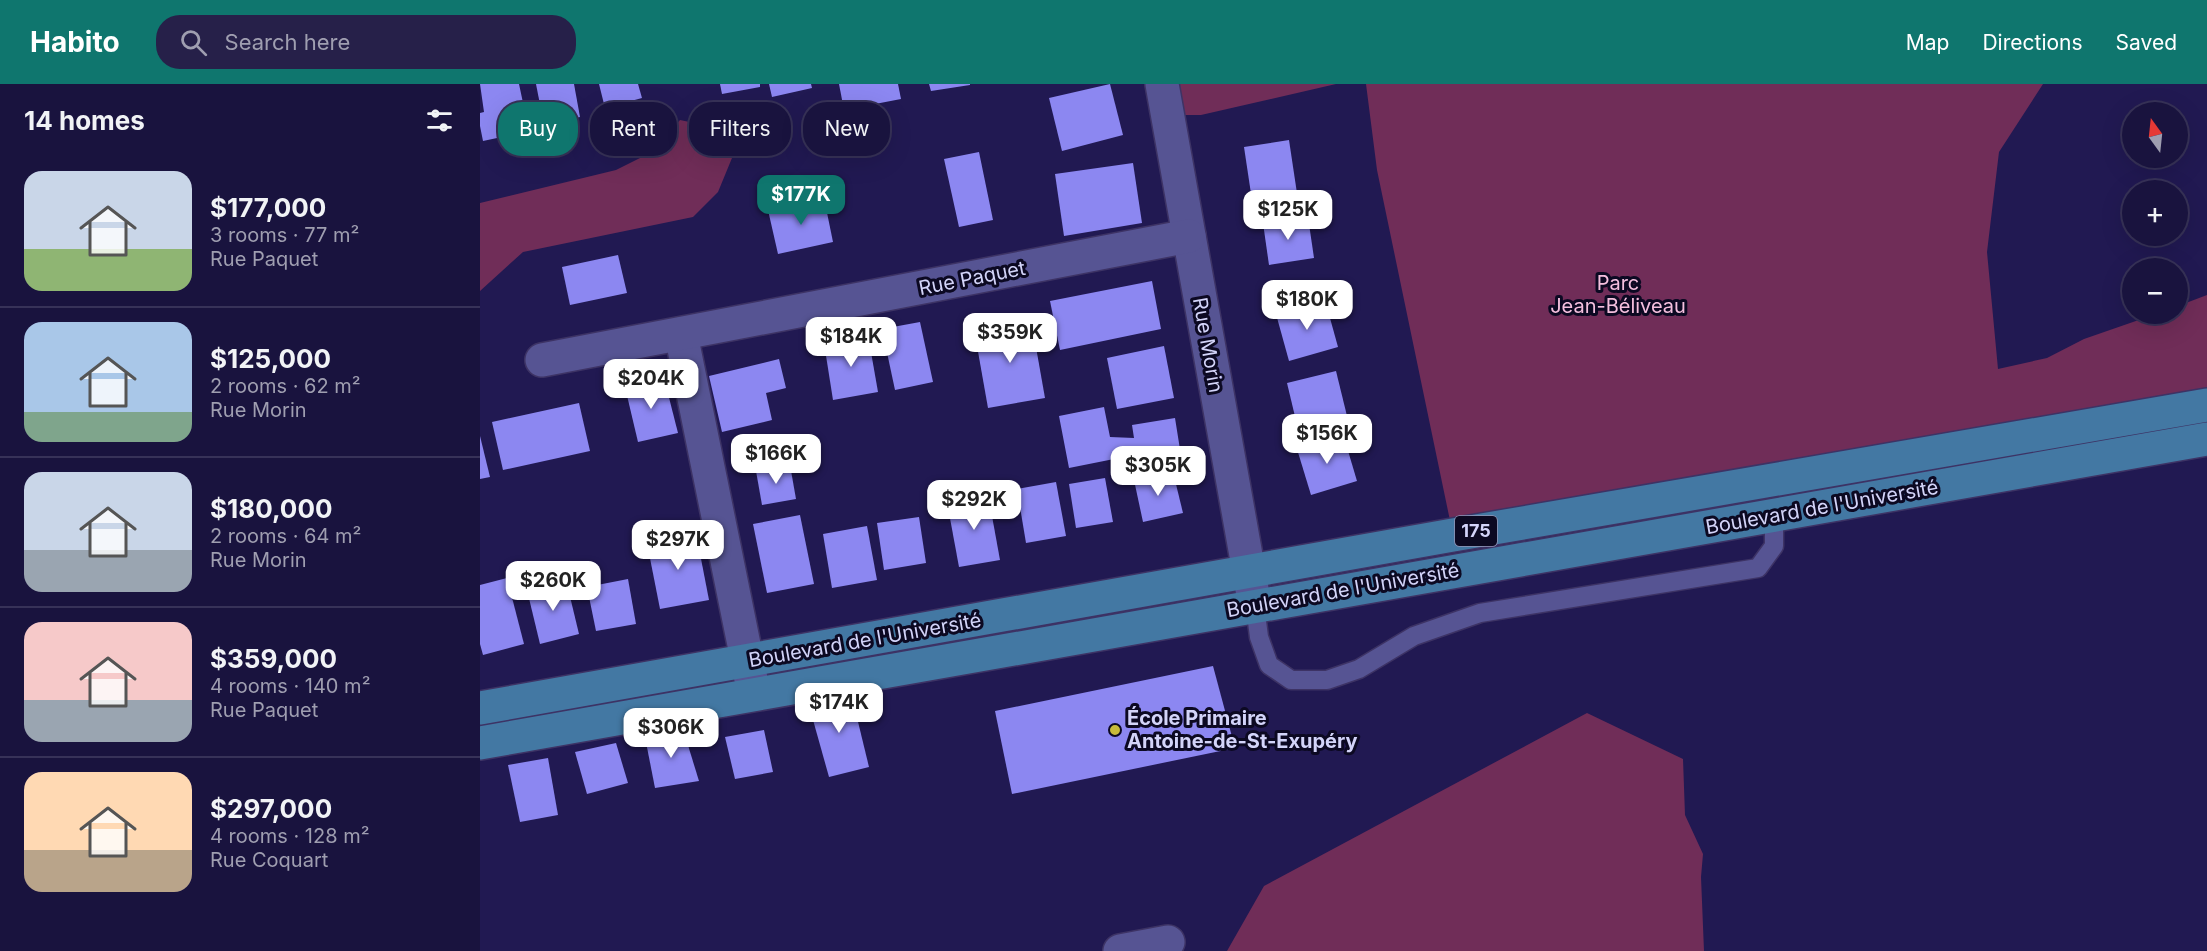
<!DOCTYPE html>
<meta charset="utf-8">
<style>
:root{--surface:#19133e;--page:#262049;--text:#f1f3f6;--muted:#9f9eb0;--line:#373258;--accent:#0f766e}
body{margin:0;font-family:Inter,sans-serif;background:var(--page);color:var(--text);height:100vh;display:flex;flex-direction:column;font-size:22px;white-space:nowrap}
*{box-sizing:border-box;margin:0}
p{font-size:20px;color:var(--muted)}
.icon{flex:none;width:33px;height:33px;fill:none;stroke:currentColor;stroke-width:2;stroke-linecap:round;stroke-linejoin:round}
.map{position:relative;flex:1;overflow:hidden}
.sheet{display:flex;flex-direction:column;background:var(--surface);width:480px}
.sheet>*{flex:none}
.hud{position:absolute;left:18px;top:18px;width:570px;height:54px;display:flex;gap:12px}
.needle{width:39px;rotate:345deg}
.fabs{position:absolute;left:1642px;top:18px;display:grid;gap:12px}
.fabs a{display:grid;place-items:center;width:66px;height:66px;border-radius:50%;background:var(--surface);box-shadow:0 6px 24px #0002,0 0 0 2px var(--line);font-size:30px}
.price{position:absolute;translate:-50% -51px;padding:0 14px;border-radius:12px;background:#fff;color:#222;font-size:20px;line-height:39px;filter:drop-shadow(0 2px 3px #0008)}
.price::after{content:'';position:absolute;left:50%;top:36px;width:18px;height:14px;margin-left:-9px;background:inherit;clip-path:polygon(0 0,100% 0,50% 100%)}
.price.on{background:var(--accent);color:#fff}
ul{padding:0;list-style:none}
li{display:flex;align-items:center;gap:18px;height:150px;padding:0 24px}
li+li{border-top:2px solid var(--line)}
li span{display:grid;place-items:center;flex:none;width:168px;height:120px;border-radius:18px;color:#555}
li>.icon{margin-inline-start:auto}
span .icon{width:72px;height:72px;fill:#fffc;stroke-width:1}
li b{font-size:26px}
h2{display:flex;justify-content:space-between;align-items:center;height:72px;padding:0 24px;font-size:26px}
.tag{padding:0 21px;border-radius:24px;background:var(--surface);box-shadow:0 6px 24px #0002,0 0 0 2px var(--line);font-size:21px;line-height:54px}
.tag.on{background:var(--accent);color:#fff}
header{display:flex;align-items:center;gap:36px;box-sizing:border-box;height:84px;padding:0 30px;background:var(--accent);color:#fff}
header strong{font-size:28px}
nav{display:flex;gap:33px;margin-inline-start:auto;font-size:21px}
.search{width:420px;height:54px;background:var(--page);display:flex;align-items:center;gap:15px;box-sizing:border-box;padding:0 21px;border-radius:24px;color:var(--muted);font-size:22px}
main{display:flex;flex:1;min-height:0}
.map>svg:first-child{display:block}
.green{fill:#702d58}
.building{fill:#8c87f1}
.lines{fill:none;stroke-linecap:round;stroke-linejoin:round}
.service-casing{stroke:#3d3365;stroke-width:21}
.minor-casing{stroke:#3d3365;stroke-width:36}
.primary-casing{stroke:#3d3365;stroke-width:36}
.service{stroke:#565493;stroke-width:18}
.minor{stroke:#565493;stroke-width:33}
.primary{stroke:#4378a3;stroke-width:33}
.poi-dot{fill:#c8bb3b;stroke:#0c0922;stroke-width:2}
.labels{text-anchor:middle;stroke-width:6;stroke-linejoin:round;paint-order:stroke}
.shield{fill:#0c0922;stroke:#9797b8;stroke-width:1.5}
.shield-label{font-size:18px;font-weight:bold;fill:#d3d4f9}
.street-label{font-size:20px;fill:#d3d4f9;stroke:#0c0922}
.park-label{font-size:20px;fill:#f5bfde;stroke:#0c0922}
.poi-label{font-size:20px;font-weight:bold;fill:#d3d4f9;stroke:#0c0922;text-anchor:start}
</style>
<header>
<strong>Habito</strong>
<div class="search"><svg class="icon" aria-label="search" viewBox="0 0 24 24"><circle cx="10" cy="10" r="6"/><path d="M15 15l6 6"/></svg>Search here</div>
<nav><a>Map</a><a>Directions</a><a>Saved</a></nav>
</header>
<main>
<section class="sheet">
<h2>14 homes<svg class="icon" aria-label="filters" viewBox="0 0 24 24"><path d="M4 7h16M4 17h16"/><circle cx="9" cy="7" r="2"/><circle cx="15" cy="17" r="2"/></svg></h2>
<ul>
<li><span style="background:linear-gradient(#c9d6e8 65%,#8fb573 0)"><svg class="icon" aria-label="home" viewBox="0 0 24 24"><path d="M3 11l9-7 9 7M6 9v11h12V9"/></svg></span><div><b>$177,000</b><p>3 rooms · 77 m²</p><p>Rue Paquet</p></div></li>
<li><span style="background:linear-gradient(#a9c7e8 75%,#7fa58c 0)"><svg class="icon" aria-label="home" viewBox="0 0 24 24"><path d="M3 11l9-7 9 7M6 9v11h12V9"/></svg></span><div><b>$125,000</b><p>2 rooms · 62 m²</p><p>Rue Morin</p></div></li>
<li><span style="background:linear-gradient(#c9d6e8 65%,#9aa5b1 0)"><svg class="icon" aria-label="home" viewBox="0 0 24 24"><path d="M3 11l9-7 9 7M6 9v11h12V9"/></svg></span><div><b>$180,000</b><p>2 rooms · 64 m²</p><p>Rue Morin</p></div></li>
<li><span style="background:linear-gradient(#f6c9c9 65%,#9aa5b1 0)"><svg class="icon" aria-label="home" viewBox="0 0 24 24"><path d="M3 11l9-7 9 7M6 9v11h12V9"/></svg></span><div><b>$359,000</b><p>4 rooms · 140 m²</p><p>Rue Paquet</p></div></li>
<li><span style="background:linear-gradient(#ffd9b3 65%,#b9a48a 0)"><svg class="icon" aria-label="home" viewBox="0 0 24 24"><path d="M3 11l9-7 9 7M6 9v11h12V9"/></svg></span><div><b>$297,000</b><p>4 rooms · 128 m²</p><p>Rue Coquart</p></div></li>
</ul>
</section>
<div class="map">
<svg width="1727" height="867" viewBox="0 0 1727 867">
<rect width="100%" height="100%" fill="#211952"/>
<g class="green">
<path d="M682 0H856L721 31H687Z"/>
<path d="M886 0H1563L1519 68 1507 168 1518 285 1567 274 1604 255 1676 230H1698V222L1727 211V321L973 451 897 86Z"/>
<path d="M200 36 233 43 252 74 238 108 213 133 43 168 0 207V119L136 86 174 67Z"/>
<path d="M1107 629 1203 675 1205 731 1223 770 1221 793 1224 867H747L784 802Z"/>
</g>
<g class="building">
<path d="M0 0H39L49 47 3 57 0 42V29L4 28Z"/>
<path d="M56 0H94L100 33 64 41Z"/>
<path d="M119 0H158L162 14 125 24Z"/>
<path d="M240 0H280V3L242 10Z"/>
<path d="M289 0H331L332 4 292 13Z"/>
<path d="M359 0H418L421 15 364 26Z"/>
<path d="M449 0H490V1L451 7Z"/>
<path d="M630 0 643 51 582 67 569 14Z"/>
<path d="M809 56 818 116 773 123 764 63Z"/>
<path d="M499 68 513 136 479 143 464 75Z"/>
<path d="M653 79 662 139 584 152 575 90Z"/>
<path d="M344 114 353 158 298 170 288 126Z"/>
<path d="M828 133 834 174 789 181 783 139Z"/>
<path d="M138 171 147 209 90 221 82 183Z"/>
<path d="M672 197 681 245 580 266 570 217Z"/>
<path d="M845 216 858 263 809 277 796 230Z"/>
<path d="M551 235 565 314 508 324 494 245Z"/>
<path d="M440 238 453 298 415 306 402 245Z"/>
<path d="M388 251 398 308 353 316 344 259Z"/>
<path d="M684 262 694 314 637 325 627 274Z"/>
<path d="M299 275 306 304 286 309 292 336 242 348 229 292Z"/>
<path d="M856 287 867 332 818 345 807 299Z"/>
<path d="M184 294 198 349 158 358 145 303Z"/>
<path d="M99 319 110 367 23 386 12 338Z"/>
<path d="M624 323 630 353 654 354 652 341 695 334 702 378 636 389 634 375 589 384 579 332Z"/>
<path d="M863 350 877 397 831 411 817 365Z"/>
<path d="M0 352 10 393 0 395Z"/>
<path d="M310 381 316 415 282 421 276 387Z"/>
<path d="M693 388 703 429 663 438 654 396Z"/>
<path d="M625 394 633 438 596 444 589 400Z"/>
<path d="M576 398 586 452 546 459 537 405Z"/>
<path d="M508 410 520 476 479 483 467 418Z"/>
<path d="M320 431 334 500 287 509 273 440Z"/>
<path d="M439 433 446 479 404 486 397 439Z"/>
<path d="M387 442 397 496 352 504 343 450Z"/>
<path d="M216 449 229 516 180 525 167 459Z"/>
<path d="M27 494 44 560 3 571 0 560V501Z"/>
<path d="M148 495 156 540 116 547 107 503Z"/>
<path d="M86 496 99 550 60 560 47 506Z"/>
<path d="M733 582 755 664 532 710 515 627Z"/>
<path d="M371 609 389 683 349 693 328 618Z"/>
<path d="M203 645 219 697 175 704 165 653Z"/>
<path d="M284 646 293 688 255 695 245 653Z"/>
<path d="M136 659 148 699 107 710 95 668Z"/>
<path d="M68 674 78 731 40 738 28 681Z"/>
</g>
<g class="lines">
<defs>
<path id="service" d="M775 522 779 553 789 581 811 596H847L879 585 934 552 1000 529 1278 484 1294 462V432"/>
<g id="minor">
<path d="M682 0 775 522"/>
<path d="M201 250 274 610"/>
<path d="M62 276 709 152"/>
<path d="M640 867 688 858"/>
</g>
<g id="primary">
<path d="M0 624 973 451 1727 321"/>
<path d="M0 659 1727 355"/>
</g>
</defs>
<use href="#service" class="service-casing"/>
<use href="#minor" class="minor-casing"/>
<use href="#primary" class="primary-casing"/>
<use href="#service" class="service"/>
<use href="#minor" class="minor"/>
<use href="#primary" class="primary"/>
</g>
<circle class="poi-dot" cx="635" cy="646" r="6"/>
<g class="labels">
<rect class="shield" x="975" y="432" width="42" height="30" rx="4.5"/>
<g class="shield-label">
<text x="996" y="453">175</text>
</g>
<g class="street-label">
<text transform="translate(492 194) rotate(-11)" y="7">Rue Paquet</text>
<text transform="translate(728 261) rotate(80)" y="7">Rue Morin</text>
<text transform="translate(1342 423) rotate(-10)" y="7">Boulevard de l'Université</text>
<text transform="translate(863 506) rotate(-10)" y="7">Boulevard de l'Université</text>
<text transform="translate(385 556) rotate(-10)" y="7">Boulevard de l'Université</text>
</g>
<g class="park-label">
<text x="1138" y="206">Parc<tspan x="1138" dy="23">Jean-Béliveau</tspan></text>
</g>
<g class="poi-label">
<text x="647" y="641">École Primaire<tspan x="647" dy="23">Antoine-de-St-Exupéry</tspan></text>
</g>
</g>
</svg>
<div class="fabs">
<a><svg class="needle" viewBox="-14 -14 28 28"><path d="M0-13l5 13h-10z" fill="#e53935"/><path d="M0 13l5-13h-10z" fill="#9f9eb0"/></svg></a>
<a>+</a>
<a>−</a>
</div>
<b class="price on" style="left:321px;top:142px">$177K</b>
<b class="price" style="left:808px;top:157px">$125K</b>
<b class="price" style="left:827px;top:247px">$180K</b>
<b class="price" style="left:530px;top:280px">$359K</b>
<b class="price" style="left:371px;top:284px">$184K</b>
<b class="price" style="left:171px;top:326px">$204K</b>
<b class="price" style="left:847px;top:381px">$156K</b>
<b class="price" style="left:296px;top:401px">$166K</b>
<b class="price" style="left:678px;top:413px">$305K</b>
<b class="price" style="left:494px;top:447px">$292K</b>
<b class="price" style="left:198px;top:487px">$297K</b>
<b class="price" style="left:73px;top:528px">$260K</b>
<b class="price" style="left:359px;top:650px">$174K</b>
<b class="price" style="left:191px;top:675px">$306K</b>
<div class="hud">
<a class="tag on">Buy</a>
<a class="tag">Rent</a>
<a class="tag">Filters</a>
<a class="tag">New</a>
</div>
</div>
</main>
